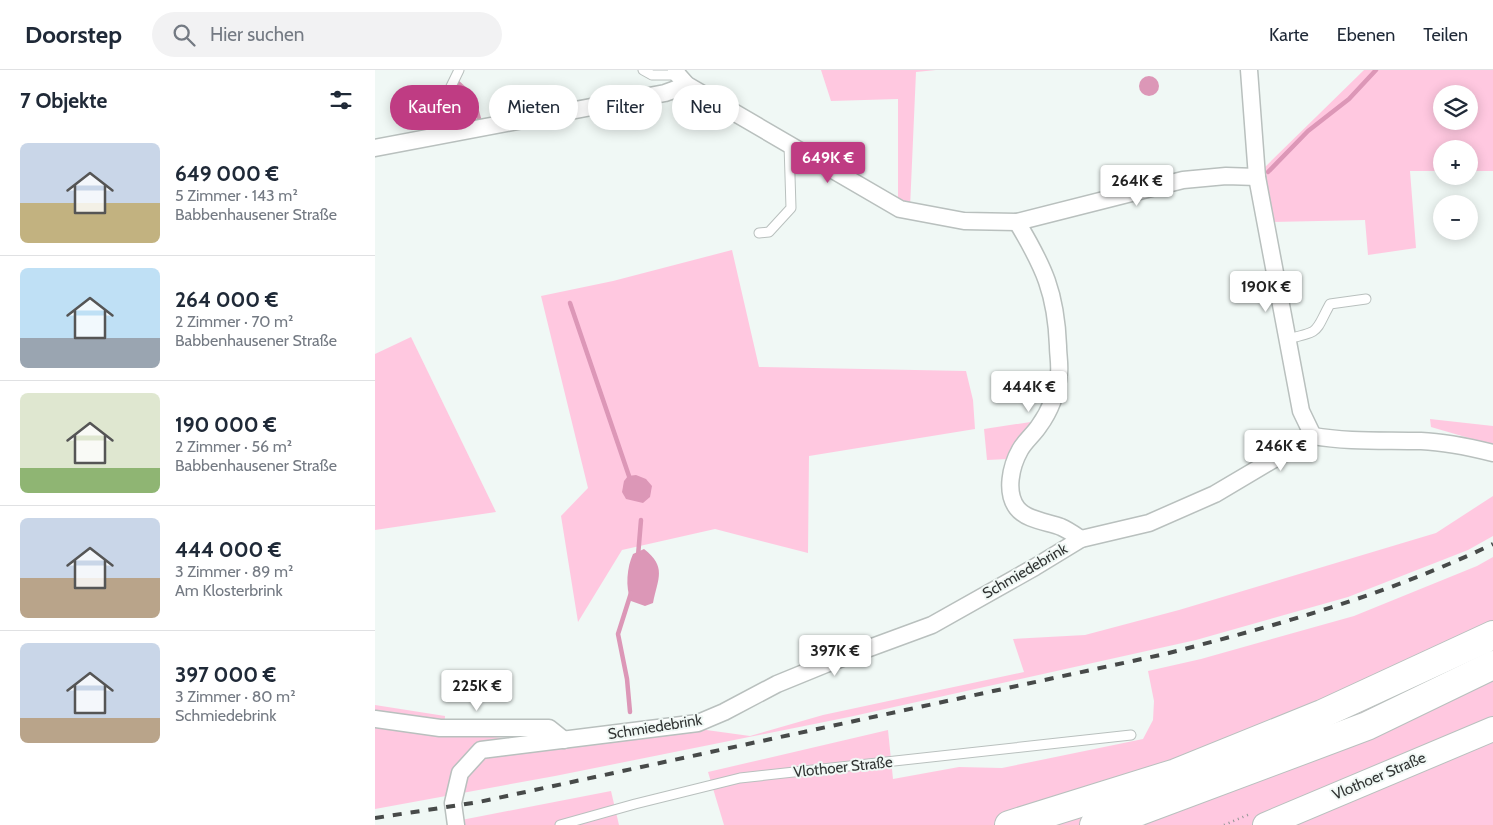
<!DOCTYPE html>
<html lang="de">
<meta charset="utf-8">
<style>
:root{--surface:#fff;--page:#f2f2f3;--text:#1f2937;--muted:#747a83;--line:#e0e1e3;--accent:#bf3c83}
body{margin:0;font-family:Cabin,sans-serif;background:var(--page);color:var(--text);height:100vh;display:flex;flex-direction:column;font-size:19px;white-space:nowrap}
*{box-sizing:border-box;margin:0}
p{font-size:16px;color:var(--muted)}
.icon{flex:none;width:28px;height:28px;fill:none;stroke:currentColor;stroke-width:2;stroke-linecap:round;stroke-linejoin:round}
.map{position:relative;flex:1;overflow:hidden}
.details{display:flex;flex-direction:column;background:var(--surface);width:375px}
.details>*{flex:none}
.top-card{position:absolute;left:15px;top:15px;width:475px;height:45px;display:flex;gap:10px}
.fabs{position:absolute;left:1058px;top:15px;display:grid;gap:10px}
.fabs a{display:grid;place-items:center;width:45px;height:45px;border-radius:50%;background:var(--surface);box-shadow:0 2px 12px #0003;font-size:25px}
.price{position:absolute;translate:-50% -42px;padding:0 11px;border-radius:5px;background:#fff;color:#222;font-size:16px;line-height:32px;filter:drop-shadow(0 1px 2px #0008)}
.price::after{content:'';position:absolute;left:50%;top:30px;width:15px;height:11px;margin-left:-8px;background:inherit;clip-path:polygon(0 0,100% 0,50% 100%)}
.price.current{background:var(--accent);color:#fff}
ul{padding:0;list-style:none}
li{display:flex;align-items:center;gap:15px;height:125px;padding:0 20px}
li+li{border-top:1px solid var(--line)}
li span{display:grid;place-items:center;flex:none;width:140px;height:100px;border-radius:8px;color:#555}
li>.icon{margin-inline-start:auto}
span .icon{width:60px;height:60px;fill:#fffc;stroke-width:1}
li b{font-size:21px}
h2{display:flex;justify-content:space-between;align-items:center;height:60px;padding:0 20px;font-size:21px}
.chip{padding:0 18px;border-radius:22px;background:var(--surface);box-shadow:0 2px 12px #0003;font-size:18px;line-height:45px}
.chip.current{background:var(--accent);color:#fff}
header{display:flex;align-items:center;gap:30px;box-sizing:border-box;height:70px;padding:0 25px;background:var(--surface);border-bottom:1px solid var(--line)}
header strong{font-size:24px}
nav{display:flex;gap:28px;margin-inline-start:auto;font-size:18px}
.search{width:350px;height:45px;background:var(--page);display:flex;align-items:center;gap:12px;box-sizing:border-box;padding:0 18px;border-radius:28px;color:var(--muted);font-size:19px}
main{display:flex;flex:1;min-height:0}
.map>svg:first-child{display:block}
.green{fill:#ffc8e0;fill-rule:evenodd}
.water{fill:#dc97b7}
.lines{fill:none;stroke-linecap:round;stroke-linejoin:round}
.stream{stroke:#dc97b7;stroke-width:4.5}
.service-casing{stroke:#b9c0be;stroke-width:11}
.minor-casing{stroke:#b9c0be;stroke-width:19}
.secondary-casing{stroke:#b9c0be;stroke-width:26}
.trunk-casing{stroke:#b9c0be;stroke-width:30}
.motorway-casing{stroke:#b9c0be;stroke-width:30}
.path{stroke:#929795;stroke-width:2.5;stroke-dasharray:1 4;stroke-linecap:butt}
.service{stroke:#fff;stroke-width:9}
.minor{stroke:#fff;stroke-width:16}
.secondary{stroke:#fff;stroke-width:24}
.trunk{stroke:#fff;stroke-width:28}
.motorway{stroke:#fff;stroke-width:28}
.rail{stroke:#474a49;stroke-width:4;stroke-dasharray:9 9;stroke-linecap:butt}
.labels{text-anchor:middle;stroke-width:4;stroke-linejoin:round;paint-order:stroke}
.street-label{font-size:15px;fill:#313433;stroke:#f0f8f5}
</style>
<header>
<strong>Doorstep</strong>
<div class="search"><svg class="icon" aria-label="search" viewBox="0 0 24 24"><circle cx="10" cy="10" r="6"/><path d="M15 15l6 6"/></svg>Hier suchen</div>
<nav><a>Karte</a><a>Ebenen</a><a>Teilen</a></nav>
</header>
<main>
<section class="details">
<h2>7 Objekte<svg class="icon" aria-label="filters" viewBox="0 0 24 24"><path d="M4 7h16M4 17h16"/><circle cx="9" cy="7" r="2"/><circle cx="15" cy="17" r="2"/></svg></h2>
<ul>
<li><span style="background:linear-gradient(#c9d6e8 60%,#c2b280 0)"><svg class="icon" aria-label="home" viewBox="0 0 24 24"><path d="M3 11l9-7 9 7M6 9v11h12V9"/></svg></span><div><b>649 000 €</b><p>5 Zimmer · 143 m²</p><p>Babbenhausener Straße</p></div></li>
<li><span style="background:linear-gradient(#bfe0f5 70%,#9aa5b1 0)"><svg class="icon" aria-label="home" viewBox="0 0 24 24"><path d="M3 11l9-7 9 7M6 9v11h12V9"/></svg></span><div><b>264 000 €</b><p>2 Zimmer · 70 m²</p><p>Babbenhausener Straße</p></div></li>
<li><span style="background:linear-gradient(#dfe7d0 75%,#8fb573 0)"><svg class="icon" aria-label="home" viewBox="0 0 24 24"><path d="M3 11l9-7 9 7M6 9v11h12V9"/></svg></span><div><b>190 000 €</b><p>2 Zimmer · 56 m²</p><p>Babbenhausener Straße</p></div></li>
<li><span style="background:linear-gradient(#c9d6e8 60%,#b9a48a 0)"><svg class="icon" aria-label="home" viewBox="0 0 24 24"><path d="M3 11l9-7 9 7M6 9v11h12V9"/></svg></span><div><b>444 000 €</b><p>3 Zimmer · 89 m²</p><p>Am Klosterbrink</p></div></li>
<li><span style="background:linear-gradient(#c9d6e8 75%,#b9a48a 0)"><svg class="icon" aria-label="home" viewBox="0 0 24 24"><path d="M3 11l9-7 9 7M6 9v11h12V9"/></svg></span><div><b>397 000 €</b><p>3 Zimmer · 80 m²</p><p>Schmiedebrink</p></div></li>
</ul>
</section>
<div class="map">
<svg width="1118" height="755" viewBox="0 0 1118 755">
<rect width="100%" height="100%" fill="#f0f8f5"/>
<g class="green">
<path d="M446 0H561L541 2 535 138 523 130V29L456 31Z"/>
<path d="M989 0H1118V101H1094V79H1066V101H1035L1041 178 993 185 990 150 897 152 889 98ZM1066 24H1094V51H1066Z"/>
<path d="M357 180 384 297 591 301 598 330 600 359 434 386 433 483 340 459 247 480 203 552 186 446 213 418 166 226 238 211Z"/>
<path d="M36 267 121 442 0 460V284Z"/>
<path d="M1055 349 1118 356V375L1056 357Z"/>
<path d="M662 351 633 389 612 390 609 359Z"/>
<path d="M1118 426V466L1093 480 973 527 821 570 474 647 180 706 0 739V635L70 646 69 663 187 673 324 659 375 666 448 645 649 602 638 569 710 565 804 540 1061 463Z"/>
<path d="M1118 487V755H349L333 702 513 660 518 709 584 697 627 698 768 669 778 650 779 631 773 601 826 589 979 546 1102 496Z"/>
<path d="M236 721 244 755H77L76 752Z"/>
</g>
<g class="water">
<circle cx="774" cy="16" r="10"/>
<path d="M261 405 271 409 277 416 275 427 268 433 251 429 247 422 249 411 253 406Z"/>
<path d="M269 479C292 497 283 508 278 533L270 536 256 531C250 517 252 497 258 484Z"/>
</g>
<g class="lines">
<g class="stream">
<path d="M83 13 98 27 104 49"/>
<path d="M893 102 933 61 974 29 1001 0"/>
<path d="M195 233 255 409"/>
<path d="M263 486 266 450"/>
<path d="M255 642 252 609 243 564 256 523"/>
</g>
<defs>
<g id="service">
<path d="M268 0 277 5H303"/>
<path d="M55 66 64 41 84 0"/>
<path d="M384 163 394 162 416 138 414 74"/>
<path d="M912 269C947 261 939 263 955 234L991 229"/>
<path d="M185 755 260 734 365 708 756 665"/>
</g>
<g id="minor">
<path d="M301 0 303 5 312 15 525 139 589 151 642 152 808 110 851 106 882 107"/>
<path d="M874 0 882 107 926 341 938 366"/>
<path d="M0 78 290 23 312 15"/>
<path d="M642 152C669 197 681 223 683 276 683 285 685 294 684 303 682 322 675 341 664 356 659 364 650 371 645 380 636 396 630 422 642 438 651 450 673 452 686 457 693 460 700 465 706 469"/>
<path d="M0 649 65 658H174L189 670"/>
<path d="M81 755 78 733 85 703 106 680 323 653 349 642 402 614 451 594 557 555 660 497 706 469 774 453 840 424 938 366C973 372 1010 370 1046 371 1071 372 1094 377 1118 383"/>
</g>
<path id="secondary" d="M890 755 1118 659"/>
<path id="trunk" d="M634 755 801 703 947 644 1118 565"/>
<path id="motorway" d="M719 755 765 741 992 656 1118 595"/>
</defs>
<use href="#service" class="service-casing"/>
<use href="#minor" class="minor-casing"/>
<use href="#secondary" class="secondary-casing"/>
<use href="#trunk" class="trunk-casing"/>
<use href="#motorway" class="motorway-casing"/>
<path class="path" d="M849 755 875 744"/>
<use href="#service" class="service"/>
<use href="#minor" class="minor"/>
<use href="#secondary" class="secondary"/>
<use href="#trunk" class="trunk"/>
<use href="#motorway" class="motorway"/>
<path class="rail" d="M0 748 104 732 790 584C903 555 1012 525 1118 474"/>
</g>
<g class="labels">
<g class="street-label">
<text transform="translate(650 501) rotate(-30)" y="5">Schmiedebrink</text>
<text transform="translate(280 657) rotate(-9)" y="5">Schmiedebrink</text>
<text transform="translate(468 697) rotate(-6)" y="5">Vlothoer Straße</text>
<text transform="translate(1004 706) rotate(-23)" y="5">Vlothoer Straße</text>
</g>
</g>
</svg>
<div class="fabs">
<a><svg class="icon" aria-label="layers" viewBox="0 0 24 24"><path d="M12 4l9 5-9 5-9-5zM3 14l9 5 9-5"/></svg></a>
<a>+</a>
<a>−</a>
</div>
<b class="price current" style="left:453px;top:114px">649K €</b>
<b class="price" style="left:762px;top:137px">264K €</b>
<b class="price" style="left:891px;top:243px">190K €</b>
<b class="price" style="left:654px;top:343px">444K €</b>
<b class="price" style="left:906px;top:402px">246K €</b>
<b class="price" style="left:460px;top:607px">397K €</b>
<b class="price" style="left:102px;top:642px">225K €</b>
<div class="top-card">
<a class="chip current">Kaufen</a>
<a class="chip">Mieten</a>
<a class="chip">Filter</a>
<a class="chip">Neu</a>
</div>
</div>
</main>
